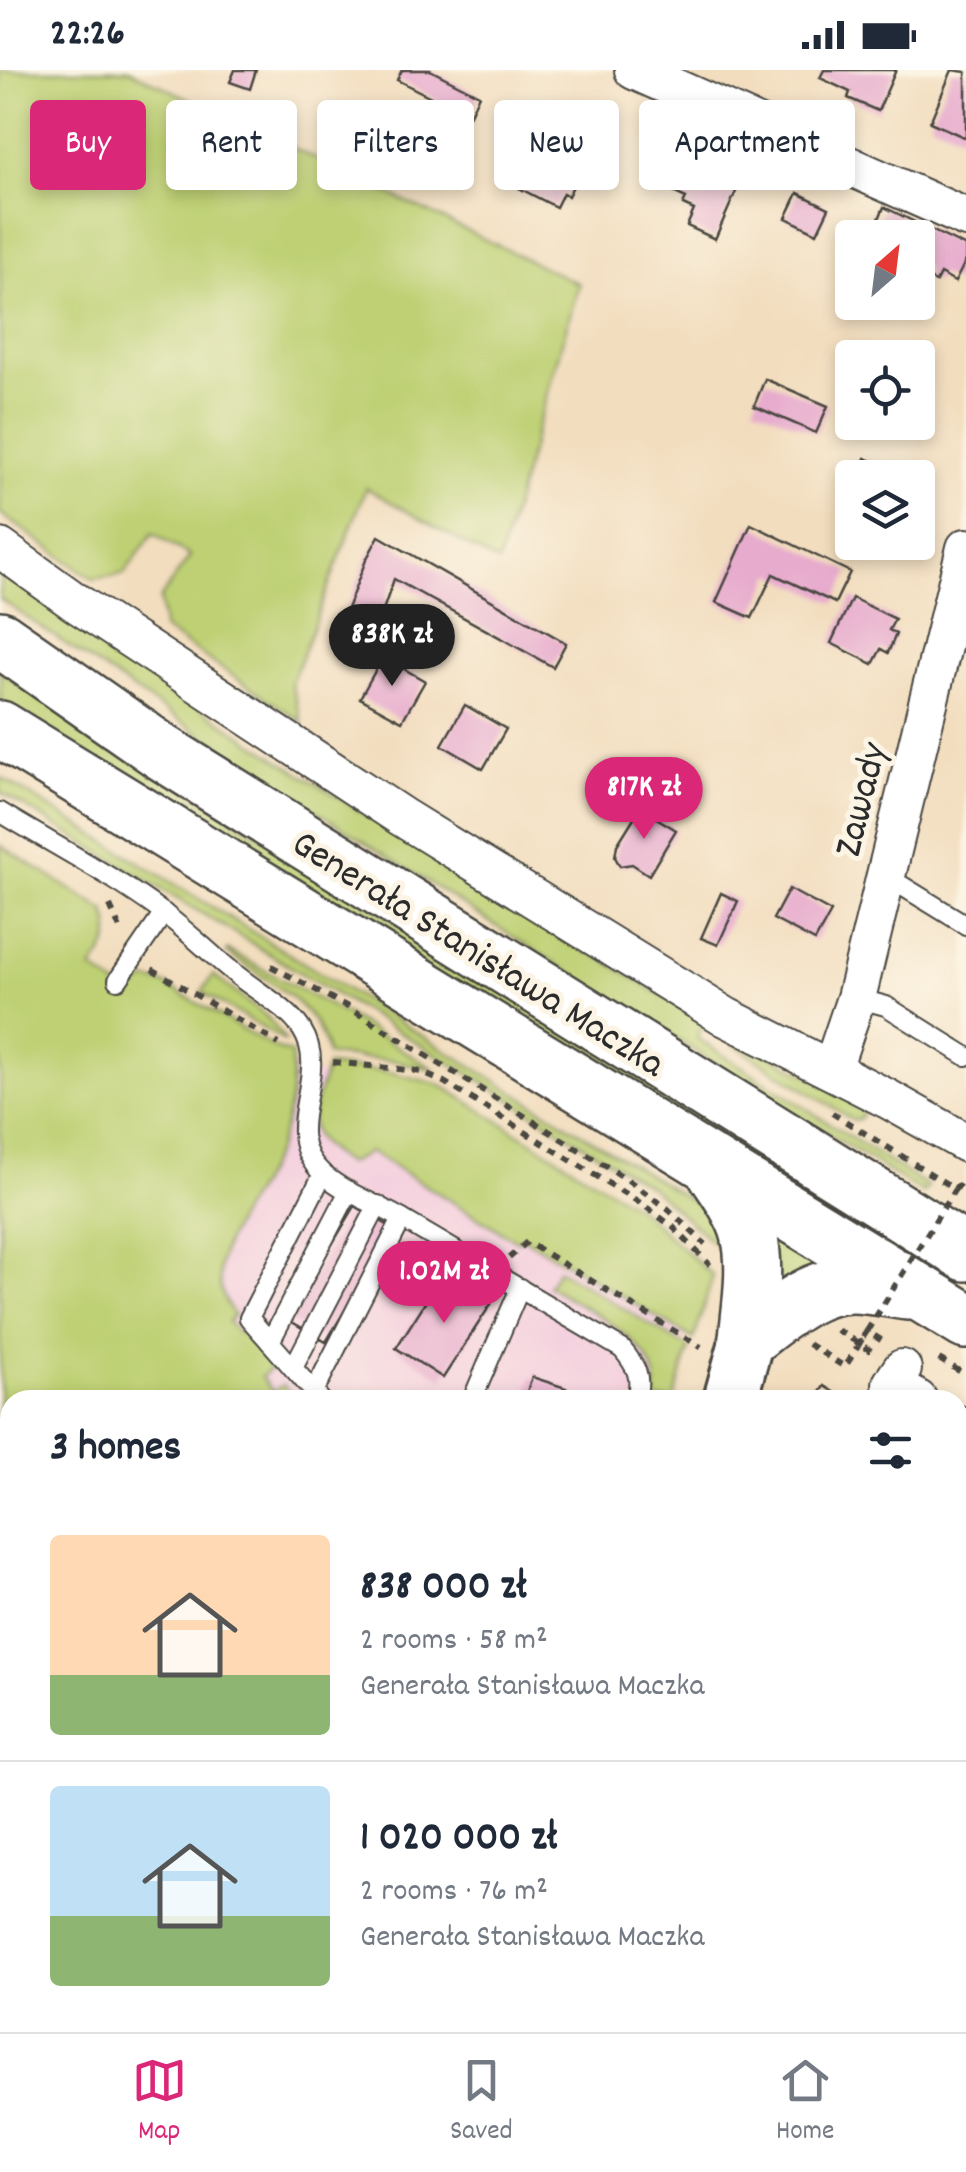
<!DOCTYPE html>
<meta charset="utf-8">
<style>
:root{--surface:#fff;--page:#f2f2f3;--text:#1f2937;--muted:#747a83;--line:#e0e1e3;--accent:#db2777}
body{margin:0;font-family:Dekko,sans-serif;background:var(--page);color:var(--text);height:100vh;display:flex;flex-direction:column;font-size:38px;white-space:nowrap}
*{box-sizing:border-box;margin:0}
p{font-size:32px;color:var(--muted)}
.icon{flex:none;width:55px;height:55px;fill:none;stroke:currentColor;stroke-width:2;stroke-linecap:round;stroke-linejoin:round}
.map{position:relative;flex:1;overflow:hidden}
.panel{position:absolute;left:0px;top:1320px;width:968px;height:642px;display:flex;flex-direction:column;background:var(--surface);border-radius:30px 30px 0 0;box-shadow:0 5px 15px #0003}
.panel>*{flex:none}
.banner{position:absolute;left:30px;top:30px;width:908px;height:90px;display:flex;gap:20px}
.needle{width:65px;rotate:28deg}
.controls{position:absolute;left:835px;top:150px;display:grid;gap:20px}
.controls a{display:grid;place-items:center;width:100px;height:100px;border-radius:10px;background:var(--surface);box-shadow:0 5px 15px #0003;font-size:50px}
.price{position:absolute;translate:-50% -85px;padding:0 22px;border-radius:35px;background:var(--accent);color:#fff;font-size:32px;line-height:65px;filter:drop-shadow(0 2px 5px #0008)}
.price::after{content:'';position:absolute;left:50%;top:60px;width:30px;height:22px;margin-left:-15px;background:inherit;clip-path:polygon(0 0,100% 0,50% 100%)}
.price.active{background:#222;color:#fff}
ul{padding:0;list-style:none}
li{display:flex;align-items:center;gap:30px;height:250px;padding:0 50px}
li+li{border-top:2px solid var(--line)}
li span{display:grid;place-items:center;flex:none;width:280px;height:200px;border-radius:10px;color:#555}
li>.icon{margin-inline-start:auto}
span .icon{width:120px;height:120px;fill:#fffc;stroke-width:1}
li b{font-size:42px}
h2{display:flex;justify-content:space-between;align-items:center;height:120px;padding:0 50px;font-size:42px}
.chip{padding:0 35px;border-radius:10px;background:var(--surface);box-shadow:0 5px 15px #0003;font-size:35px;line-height:90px}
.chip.active{background:var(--accent);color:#fff}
.status{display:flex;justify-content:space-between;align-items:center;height:70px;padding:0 50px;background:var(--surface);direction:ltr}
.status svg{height:28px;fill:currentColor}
.menu{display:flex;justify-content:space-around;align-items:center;height:140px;border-top:2px solid var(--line);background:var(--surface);font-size:28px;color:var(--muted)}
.menu a{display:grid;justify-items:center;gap:5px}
.menu .active{color:var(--accent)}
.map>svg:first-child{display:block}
.built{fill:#f4cfde}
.industrial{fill:#d0bdce}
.green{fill:#bed073;stroke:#747e4f;stroke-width:2.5}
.building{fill:#e7abcd}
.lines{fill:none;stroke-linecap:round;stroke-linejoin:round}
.lane-casing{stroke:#494641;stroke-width:22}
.street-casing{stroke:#494641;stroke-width:42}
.secondary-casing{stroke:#494641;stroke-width:58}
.highway-casing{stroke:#494641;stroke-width:60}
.path{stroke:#494641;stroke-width:6;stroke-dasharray:8 8;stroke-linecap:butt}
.lane{stroke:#fff;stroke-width:18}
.street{stroke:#fff;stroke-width:38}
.secondary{stroke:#fff;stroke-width:52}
.highway{stroke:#fff;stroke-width:55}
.path-bridge{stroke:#494641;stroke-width:6;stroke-dasharray:8 8;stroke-linecap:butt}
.labels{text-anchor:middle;stroke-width:10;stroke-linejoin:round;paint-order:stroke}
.street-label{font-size:40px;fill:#2b2b2b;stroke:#fcf5e5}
</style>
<div class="status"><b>22:26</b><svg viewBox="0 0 49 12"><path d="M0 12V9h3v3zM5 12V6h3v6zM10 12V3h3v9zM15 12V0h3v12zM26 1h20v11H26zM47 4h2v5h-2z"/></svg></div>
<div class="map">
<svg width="966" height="1962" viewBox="0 0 966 1962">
<rect width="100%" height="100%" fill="#fcf5e5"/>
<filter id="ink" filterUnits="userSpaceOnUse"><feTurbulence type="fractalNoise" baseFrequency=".01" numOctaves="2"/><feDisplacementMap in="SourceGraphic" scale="20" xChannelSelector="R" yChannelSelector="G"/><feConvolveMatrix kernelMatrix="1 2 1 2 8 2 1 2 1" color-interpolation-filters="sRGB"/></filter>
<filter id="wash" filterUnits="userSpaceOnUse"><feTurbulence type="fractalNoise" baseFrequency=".0048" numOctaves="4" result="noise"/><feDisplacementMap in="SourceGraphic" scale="40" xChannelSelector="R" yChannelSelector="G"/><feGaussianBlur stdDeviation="2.25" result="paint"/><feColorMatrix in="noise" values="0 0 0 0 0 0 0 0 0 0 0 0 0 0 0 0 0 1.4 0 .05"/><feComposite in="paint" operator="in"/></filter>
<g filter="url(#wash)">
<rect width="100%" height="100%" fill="#f2ddbe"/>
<g class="built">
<path d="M258 982 424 1045 697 1223 666 1330H156Z"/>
<path d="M966 1500V1733L958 1729V1509Z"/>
</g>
<path class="industrial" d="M0 1567 10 1571V1952H750L766 1962H0Z"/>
<g class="green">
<path d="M0 0H129L579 214 498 493 366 418 291 614 302 652 163 559 160 529 190 486 153 463 124 504 93 509 0 443Z"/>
<path d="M0 496C223 665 466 806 705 951L697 968 928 1117 923 1123C612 930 301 737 0 529Z"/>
<path d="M0 601 896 1168 887 1183 0 637Z"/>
<path d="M0 707 695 1133 712 1146 736 1189 718 1177 651 1117 494 1019 0 722Z"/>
<path d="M0 775 105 841C117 865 106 880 92 899L129 925 145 910 164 914 275 978 291 984C295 1017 289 1046 278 1076 259 1130 189 1188 234 1245L228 1252 238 1263 244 1258 276 1294 261 1307 273 1322 283 1315 294 1328 301 1323 307 1330H10V1571L0 1566Z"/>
<path d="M228 880 345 944 435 1000 396 991 327 985C320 934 264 909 226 882Z"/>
<path d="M213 905 268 948 286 972 202 922Z"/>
<path d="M731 965 866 1035 860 1048 854 1051 733 974Z"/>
<path d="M327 996 390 1002 441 1015 637 1137 713 1206 694 1269 524 1168 517 1171 370 1082 347 1094C295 1060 312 1049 327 996Z"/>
<path d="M761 1157 833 1201 786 1219 767 1206Z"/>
<path d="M558 1199 689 1278 674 1330H654C670 1276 585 1239 548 1216Z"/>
<path d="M958 1729 966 1733V1962H766L750 1953 958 1952Z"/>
</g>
<g id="blocks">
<g class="building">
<path d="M235 0H256L250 19 230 12Z"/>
<path d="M402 0H430L479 25 469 46 397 10Z"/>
<path d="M824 0H896L878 41 848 28 850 22 820 8Z"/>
<path d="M952 0 966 2V68L930 52Z"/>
<path d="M542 62 570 75 564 88 576 95 569 109 575 112 568 126 563 123 556 137 519 118 539 79 534 77Z"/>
<path d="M683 71 746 99 715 169 687 156 694 140 683 135 686 128 662 117Z"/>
<path d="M798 123 829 138 817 163 786 148Z"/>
<path d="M884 137 966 177V190L955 212 940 204 936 212 924 206 928 199 918 194 922 180 918 178V168H894L875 158Z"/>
<path d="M765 309 828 336 816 363 754 336Z"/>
<path d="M865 388 913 407V408H857Z"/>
<path d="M751 454 850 502 835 533 773 504 752 548 716 532Z"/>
<path d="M379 466 566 573 553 597 394 509 377 557 343 549 366 490Z"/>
<path d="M852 528 895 549 889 560 896 564 888 583 881 579 873 594 831 573Z"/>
<path d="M383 587 425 611 402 651 360 628Z"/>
<path d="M465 635 506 659 483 699 442 675Z"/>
<path d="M640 738 676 760 649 805 632 794 620 796 615 787 617 775Z"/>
<path d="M789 819 831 842 815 871 773 849Z"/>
<path d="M721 823 738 831 718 875 701 868Z"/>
<path d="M355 1136 394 1159 326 1272 287 1249Z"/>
<path d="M444 1203 491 1234 443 1308 396 1278Z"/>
<path d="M532 1307 566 1318 562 1330H524Z"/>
<path d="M824 1316 846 1330H815Z"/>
<path d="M958 1407 966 1412V1474L962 1480 958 1477 960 1429Z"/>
<path d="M966 1616V1672L958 1667V1631Z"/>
<path d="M329 1952H387L388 1962H330Z"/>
<path d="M605 1952H683L699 1962H600Z"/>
</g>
</g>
</g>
<g filter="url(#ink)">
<use href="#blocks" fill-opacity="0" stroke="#494641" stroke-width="2.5"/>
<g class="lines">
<defs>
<g id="lane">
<path d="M0 742C54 775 112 805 162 842 189 862 212 886 238 906 258 922 288 938 302 960 332 1007 275 1061 323 1104 345 1123 377 1134 402 1149L314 1322 321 1330"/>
<path d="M886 806 966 855"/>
<path d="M118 910 164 843"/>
<path d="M856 928 886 936 966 986"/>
<path d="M402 1149 622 1279C637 1297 642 1307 636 1330"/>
<path d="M270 1272 349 1121"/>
<path d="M293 1298 378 1135"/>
<path d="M314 1322 249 1248 323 1104"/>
<path d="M472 1330 520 1218"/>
<path d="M958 1553 966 1540"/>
<path d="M958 1683 966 1688"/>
</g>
<g id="street">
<path d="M634 0 966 148"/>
<path d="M0 478 75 532 402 747 726 947 888 1029 966 1073"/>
<path d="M832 999 856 928 966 478"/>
<path d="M902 1299 892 1314 918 1330"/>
<path d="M958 1355 966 1360"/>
</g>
<g id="secondary">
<path d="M730 1330 747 1269"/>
<path d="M539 1962 543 1952"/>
</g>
<g id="highway">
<path d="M0 569 162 682 966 1183"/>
<path d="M0 659 966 1251"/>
<path d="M714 1100C727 1120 743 1141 749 1164 757 1197 750 1236 747 1269"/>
<path d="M747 1269C779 1245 811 1215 852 1215 871 1215 890 1220 908 1222"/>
</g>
</defs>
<use href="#lane" class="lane-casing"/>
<use href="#street" class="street-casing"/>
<use href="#secondary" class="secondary-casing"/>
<use href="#highway" class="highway-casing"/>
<g class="path">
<path d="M110 836 121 861"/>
<path d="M271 896 346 936 625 1108 667 1138 705 1174"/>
<path d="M152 899 279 974"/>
<path d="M333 992 417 1001 444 1012 642 1134 673 1157 710 1195"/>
<path d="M832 1043 955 1119 957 1116 966 1121"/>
<path d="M509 1188 527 1172 701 1277"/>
<path d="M837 1260 873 1282"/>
<path d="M863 1267 867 1261 884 1272"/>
<path d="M808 1274 845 1297 858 1276"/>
<path d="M939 1289 966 1305"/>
</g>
<use href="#lane" class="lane"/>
<use href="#street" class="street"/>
<use href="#secondary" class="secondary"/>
<use href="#highway" class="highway"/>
<g class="path-bridge">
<path d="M867 1261 955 1119"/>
<path d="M858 1276 863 1267"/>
</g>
</g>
</g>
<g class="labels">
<g class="street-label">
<text transform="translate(858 729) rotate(-76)" y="14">Zawady</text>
<text transform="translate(480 881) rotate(32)" y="14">Generała Stanisława Maczka</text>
</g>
</g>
</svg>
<div class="controls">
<a><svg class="needle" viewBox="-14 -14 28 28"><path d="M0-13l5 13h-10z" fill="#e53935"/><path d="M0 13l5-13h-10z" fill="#747a83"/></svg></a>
<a><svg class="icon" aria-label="locate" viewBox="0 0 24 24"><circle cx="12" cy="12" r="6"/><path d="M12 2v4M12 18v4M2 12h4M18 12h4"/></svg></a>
<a><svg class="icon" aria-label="layers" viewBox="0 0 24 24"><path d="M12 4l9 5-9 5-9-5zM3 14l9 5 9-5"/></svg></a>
</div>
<b class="price active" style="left:392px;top:619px">838K zł</b>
<b class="price" style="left:644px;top:772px">817K zł</b>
<b class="price" style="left:444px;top:1256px">1.02M zł</b>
<div class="banner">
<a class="chip active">Buy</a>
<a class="chip">Rent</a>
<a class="chip">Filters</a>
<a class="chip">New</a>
<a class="chip">Apartment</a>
</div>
<section class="panel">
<h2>3 homes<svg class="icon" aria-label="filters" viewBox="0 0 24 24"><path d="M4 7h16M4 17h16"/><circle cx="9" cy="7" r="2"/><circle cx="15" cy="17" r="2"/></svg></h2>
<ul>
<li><span style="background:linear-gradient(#ffd9b3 70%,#8fb573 0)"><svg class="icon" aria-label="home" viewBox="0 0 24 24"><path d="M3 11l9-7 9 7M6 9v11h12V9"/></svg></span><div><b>838 000 zł</b><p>2 rooms · 58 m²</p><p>Generała Stanisława Maczka</p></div></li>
<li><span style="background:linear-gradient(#bfe0f5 65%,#8fb573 0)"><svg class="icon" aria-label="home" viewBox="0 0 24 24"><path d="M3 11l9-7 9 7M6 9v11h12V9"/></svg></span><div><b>1 020 000 zł</b><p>2 rooms · 76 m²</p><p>Generała Stanisława Maczka</p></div></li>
</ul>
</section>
</div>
<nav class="menu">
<a class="active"><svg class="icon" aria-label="map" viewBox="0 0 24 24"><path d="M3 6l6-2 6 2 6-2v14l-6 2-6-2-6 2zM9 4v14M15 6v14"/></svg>Map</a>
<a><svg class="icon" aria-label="saved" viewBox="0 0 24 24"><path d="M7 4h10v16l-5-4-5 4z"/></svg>Saved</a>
<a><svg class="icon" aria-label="home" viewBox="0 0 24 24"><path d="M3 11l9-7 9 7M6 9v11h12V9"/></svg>Home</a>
</nav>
